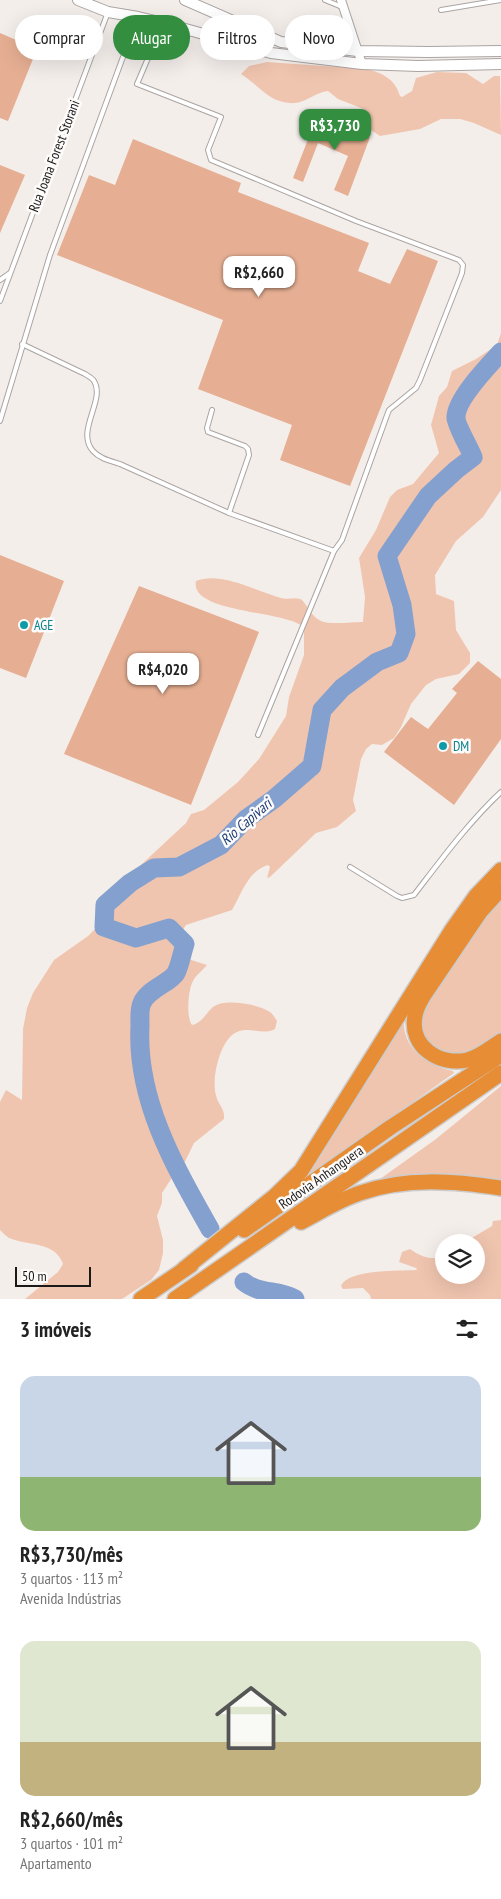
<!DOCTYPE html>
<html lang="pt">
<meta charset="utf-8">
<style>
:root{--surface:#fff;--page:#f2f2f2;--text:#222;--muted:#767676;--accent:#338e40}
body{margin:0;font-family:"PT Sans Narrow",sans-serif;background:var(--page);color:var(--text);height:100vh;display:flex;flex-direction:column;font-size:19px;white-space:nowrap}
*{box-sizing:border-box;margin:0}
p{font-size:16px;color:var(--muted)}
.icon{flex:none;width:28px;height:28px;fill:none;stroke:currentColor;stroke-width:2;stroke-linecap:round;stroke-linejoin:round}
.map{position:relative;height:1299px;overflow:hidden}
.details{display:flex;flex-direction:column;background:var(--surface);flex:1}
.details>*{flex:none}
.hud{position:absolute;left:15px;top:15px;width:471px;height:45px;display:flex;gap:10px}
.tools{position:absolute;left:435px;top:1234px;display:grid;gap:10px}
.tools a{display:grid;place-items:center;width:50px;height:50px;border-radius:50%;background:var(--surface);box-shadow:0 5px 20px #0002;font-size:25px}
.scale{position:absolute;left:15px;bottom:12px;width:76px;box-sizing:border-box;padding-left:5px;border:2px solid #1b1918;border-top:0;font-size:14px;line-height:18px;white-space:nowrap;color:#1b1918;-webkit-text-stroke:4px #fefcfb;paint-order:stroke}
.price{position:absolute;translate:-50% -42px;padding:0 11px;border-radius:10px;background:#fff;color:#222;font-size:16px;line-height:32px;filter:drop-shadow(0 1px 2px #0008)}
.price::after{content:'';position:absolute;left:50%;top:30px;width:15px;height:11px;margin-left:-8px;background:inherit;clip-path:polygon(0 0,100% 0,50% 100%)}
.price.selected{background:var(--accent);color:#fff}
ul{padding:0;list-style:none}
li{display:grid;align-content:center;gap:10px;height:265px;padding:0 20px}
li span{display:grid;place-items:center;height:155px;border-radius:15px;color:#555}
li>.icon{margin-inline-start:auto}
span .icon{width:90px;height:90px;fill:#fffc;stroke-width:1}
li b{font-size:21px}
h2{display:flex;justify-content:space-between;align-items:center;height:60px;padding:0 20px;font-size:21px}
.chip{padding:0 18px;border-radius:22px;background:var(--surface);box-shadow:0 5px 20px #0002;font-size:18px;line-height:45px}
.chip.selected{background:var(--accent);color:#fff}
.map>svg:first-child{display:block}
.green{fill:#f0c5af}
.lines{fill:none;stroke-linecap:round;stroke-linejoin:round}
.river{stroke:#84a0ce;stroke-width:19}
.building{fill:#e6af93}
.service-casing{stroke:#aaa4a2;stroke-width:6}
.minor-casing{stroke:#aaa4a2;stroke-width:10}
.tertiary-casing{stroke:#aaa4a2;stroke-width:12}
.motorway-casing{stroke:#cdcccc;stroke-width:18}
.service{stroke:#fff;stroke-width:4}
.minor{stroke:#fff;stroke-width:8}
.tertiary{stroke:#fff;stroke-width:10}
.motorway{stroke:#e78d35;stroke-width:15}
.culture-dot{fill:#0f9aa8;stroke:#fefcfb;stroke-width:2}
.labels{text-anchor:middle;stroke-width:5;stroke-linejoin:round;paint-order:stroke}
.street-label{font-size:14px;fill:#1b1918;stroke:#fefcfb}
.culture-label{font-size:14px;fill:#0d838f;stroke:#fefcfb;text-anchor:start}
.water-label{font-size:15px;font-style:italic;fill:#1b3c75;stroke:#fefcfb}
</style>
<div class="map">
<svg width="501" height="1299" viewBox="0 0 501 1299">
<rect width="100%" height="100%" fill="#f4eeeb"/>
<g class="green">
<path d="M267 62 366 69C383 73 395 79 400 96L402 97 412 91 416 78 437 72 466 73 483 84 494 76H500L501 135 474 123 460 119H441L420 129 380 136 371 130 370 116 366 110 338 99 328 91C316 92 307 102 295 103 270 105 259 85 241 74L249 66Z"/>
<path d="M501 333V490L483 517 456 541 435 575 436 594 454 601 456 630 470 653V663L459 674 436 679 426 685 411 704 401 727 394 738 382 745 372 744 366 749 361 759 353 800 356 811 337 827 316 833 270 877 267 878 270 867 268 865C248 871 242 893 232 910L186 925 176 940 185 958 207 965C203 970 196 975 193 981 188 990 186 1017 192 1025 202 1023 206 1013 213 1007 224 998 258 1004 270 1012 273 1014 275 1018 277 1021L275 1029C263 1036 249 1026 237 1032 220 1039 211 1079 216 1095 218 1106 225 1107 224 1119L194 1143 181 1170H177L162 1193V1203L157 1216 163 1240V1253L159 1270 151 1280 122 1299H25L58 1272 63 1264C55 1241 28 1246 9 1238 6 1236 3 1233 0 1230V1102L6 1090 22 1100 23 1029 27 1008 33 993 54 960 88 936 103 921 116 891 128 877 186 823 191 814 204 810 238 782 259 759 286 716 289 697 304 655V628C289 610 189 614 196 581 221 571 256 591 281 598 287 600 294 597 300 599 306 601 309 615 321 621 329 625 353 622 363 622L365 597 359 558 376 530 390 497 397 490 413 484 439 453 431 425 439 396 447 387 452 371 476 359 497 345Z"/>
<path d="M501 897V1035C491 1040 481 1048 471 1052 446 1062 418 1044 421 1017 421 1012 425 1007 427 1003L482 921Z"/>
<path d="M403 1019C404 1025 404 1031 406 1036 412 1055 434 1067 453 1071L454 1073 306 1178 322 1154Z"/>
<path d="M501 1086V1182L403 1176 380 1179 436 1139Z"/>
<path d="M501 1220V1299H371L370 1295 363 1288 343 1289 341 1286C348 1269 399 1271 416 1270L417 1269 416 1268 399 1262 402 1252 410 1249C420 1256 432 1262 444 1255V1275H476V1242H465L492 1226 493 1221Z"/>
</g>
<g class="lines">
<g class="river">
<path d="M210 1229C175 1167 136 1100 140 1026 140 1020 139 1009 142 1003 148 989 170 983 176 973 180 965 182 953 185 944L169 928 136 938 104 927 105 905 130 883 154 868 179 867 221 845 246 819 274 799 312 766 322 710 342 688 377 662 399 653 406 634 402 605 387 556 428 496 456 470 473 457C470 449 456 425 456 418 455 400 489 365 501 352"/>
<path d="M244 1282C260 1295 278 1289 295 1299"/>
</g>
</g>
<g class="building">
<path d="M0 33 37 49 8 121 0 118Z"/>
<path d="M317 116 370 137 348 196 334 190 348 156 318 143 303 182 293 178Z"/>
<path d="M133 139 241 183 238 192 369 243 358 271 390 284 407 249 438 261 350 486 280 460 292 425 198 389 223 320 57 255 89 175 115 185Z"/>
<path d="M0 165 25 175 0 233Z"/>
<path d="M0 555 64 581 26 678 0 668Z"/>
<path d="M139 586 259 632 191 805 64 754Z"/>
<path d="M478 661 501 679V739L454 805 384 752 411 717 428 729 457 693 452 689Z"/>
</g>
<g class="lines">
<defs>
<g id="service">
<path d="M325 0 342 7"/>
<path d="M441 10 501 0"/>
<path d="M0 280 10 273"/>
<path d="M0 301 108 12"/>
<path d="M22 344 85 374C88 376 92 378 94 381 106 400 75 431 93 451 100 459 111 461 120 464L229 513 334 551 342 540 386 418 389 410 416 388 420 380 462 273 463 265 459 260 356 221 211 160 208 150 221 117 137 84 163 23"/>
<path d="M212 410 207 428 208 432 245 446 248 449 249 455 229 513"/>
<path d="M0 421 50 255 137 19"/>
<path d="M258 735 334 551"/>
<path d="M350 867 397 896 402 898 414 895C441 860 468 823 501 792"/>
</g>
<path id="minor" d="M341 0 362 64"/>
<g id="tertiary">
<path d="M78 0 108 12 138 17 164 23 271 53 362 64 418 66 501 64"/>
<path d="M185 0 281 42 358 51 429 52 501 51"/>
</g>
<g id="motorway">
<path d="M501 889 480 912 424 995C420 1002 416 1008 415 1016 409 1047 440 1066 467 1060 480 1057 490 1048 501 1041"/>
<path d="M301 1222C320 1212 339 1200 360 1193 406 1177 454 1181 501 1188"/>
<path d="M244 1230 391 1127 501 1055"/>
<path d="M184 1269 275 1196 301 1171 452 930 476 896 501 870"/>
<path d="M141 1299 191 1265"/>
<path d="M175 1299 501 1073"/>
</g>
</defs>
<use href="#service" class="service-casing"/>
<use href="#minor" class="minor-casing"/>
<use href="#tertiary" class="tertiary-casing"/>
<use href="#motorway" class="motorway-casing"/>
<use href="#service" class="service"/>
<use href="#minor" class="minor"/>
<use href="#tertiary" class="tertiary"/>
<use href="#motorway" class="motorway"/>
</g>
<g class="culture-dot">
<circle cx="24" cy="625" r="5"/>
<circle cx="443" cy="746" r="5"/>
</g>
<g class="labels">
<g class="street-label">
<text transform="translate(54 156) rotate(-69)" y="5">Rua Joana Forest Storani</text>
<text transform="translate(321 1177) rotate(-35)" y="5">Rodovia Anhanguera</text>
</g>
<g class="culture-label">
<text x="34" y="630">AGE</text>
<text x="453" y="751">DM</text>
</g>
<g class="water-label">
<text transform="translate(246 822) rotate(-41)" y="5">Rio Capivari</text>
</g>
</g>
</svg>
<div class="tools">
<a><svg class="icon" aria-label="layers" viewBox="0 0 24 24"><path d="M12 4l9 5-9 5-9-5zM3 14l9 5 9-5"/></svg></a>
</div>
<div class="scale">50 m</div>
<b class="price selected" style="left:335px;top:151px">R$3,730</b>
<b class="price" style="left:259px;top:298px">R$2,660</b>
<b class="price" style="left:163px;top:695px">R$4,020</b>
<div class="hud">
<a class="chip">Comprar</a>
<a class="chip selected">Alugar</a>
<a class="chip">Filtros</a>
<a class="chip">Novo</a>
</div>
</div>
<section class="details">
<h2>3 imóveis<svg class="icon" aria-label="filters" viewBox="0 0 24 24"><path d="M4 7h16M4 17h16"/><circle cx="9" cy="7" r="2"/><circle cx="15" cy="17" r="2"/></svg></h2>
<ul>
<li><span style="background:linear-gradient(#c9d6e8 65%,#8fb573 0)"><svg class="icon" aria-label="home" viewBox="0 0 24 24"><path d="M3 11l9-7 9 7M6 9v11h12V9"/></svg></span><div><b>R$3,730/mês</b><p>3 quartos · 113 m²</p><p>Avenida Indústrias</p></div></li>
<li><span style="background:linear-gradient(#dfe7d0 65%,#c2b280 0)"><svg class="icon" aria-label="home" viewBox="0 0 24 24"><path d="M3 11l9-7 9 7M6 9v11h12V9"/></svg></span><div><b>R$2,660/mês</b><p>3 quartos · 101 m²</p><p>Apartamento</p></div></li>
</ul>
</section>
